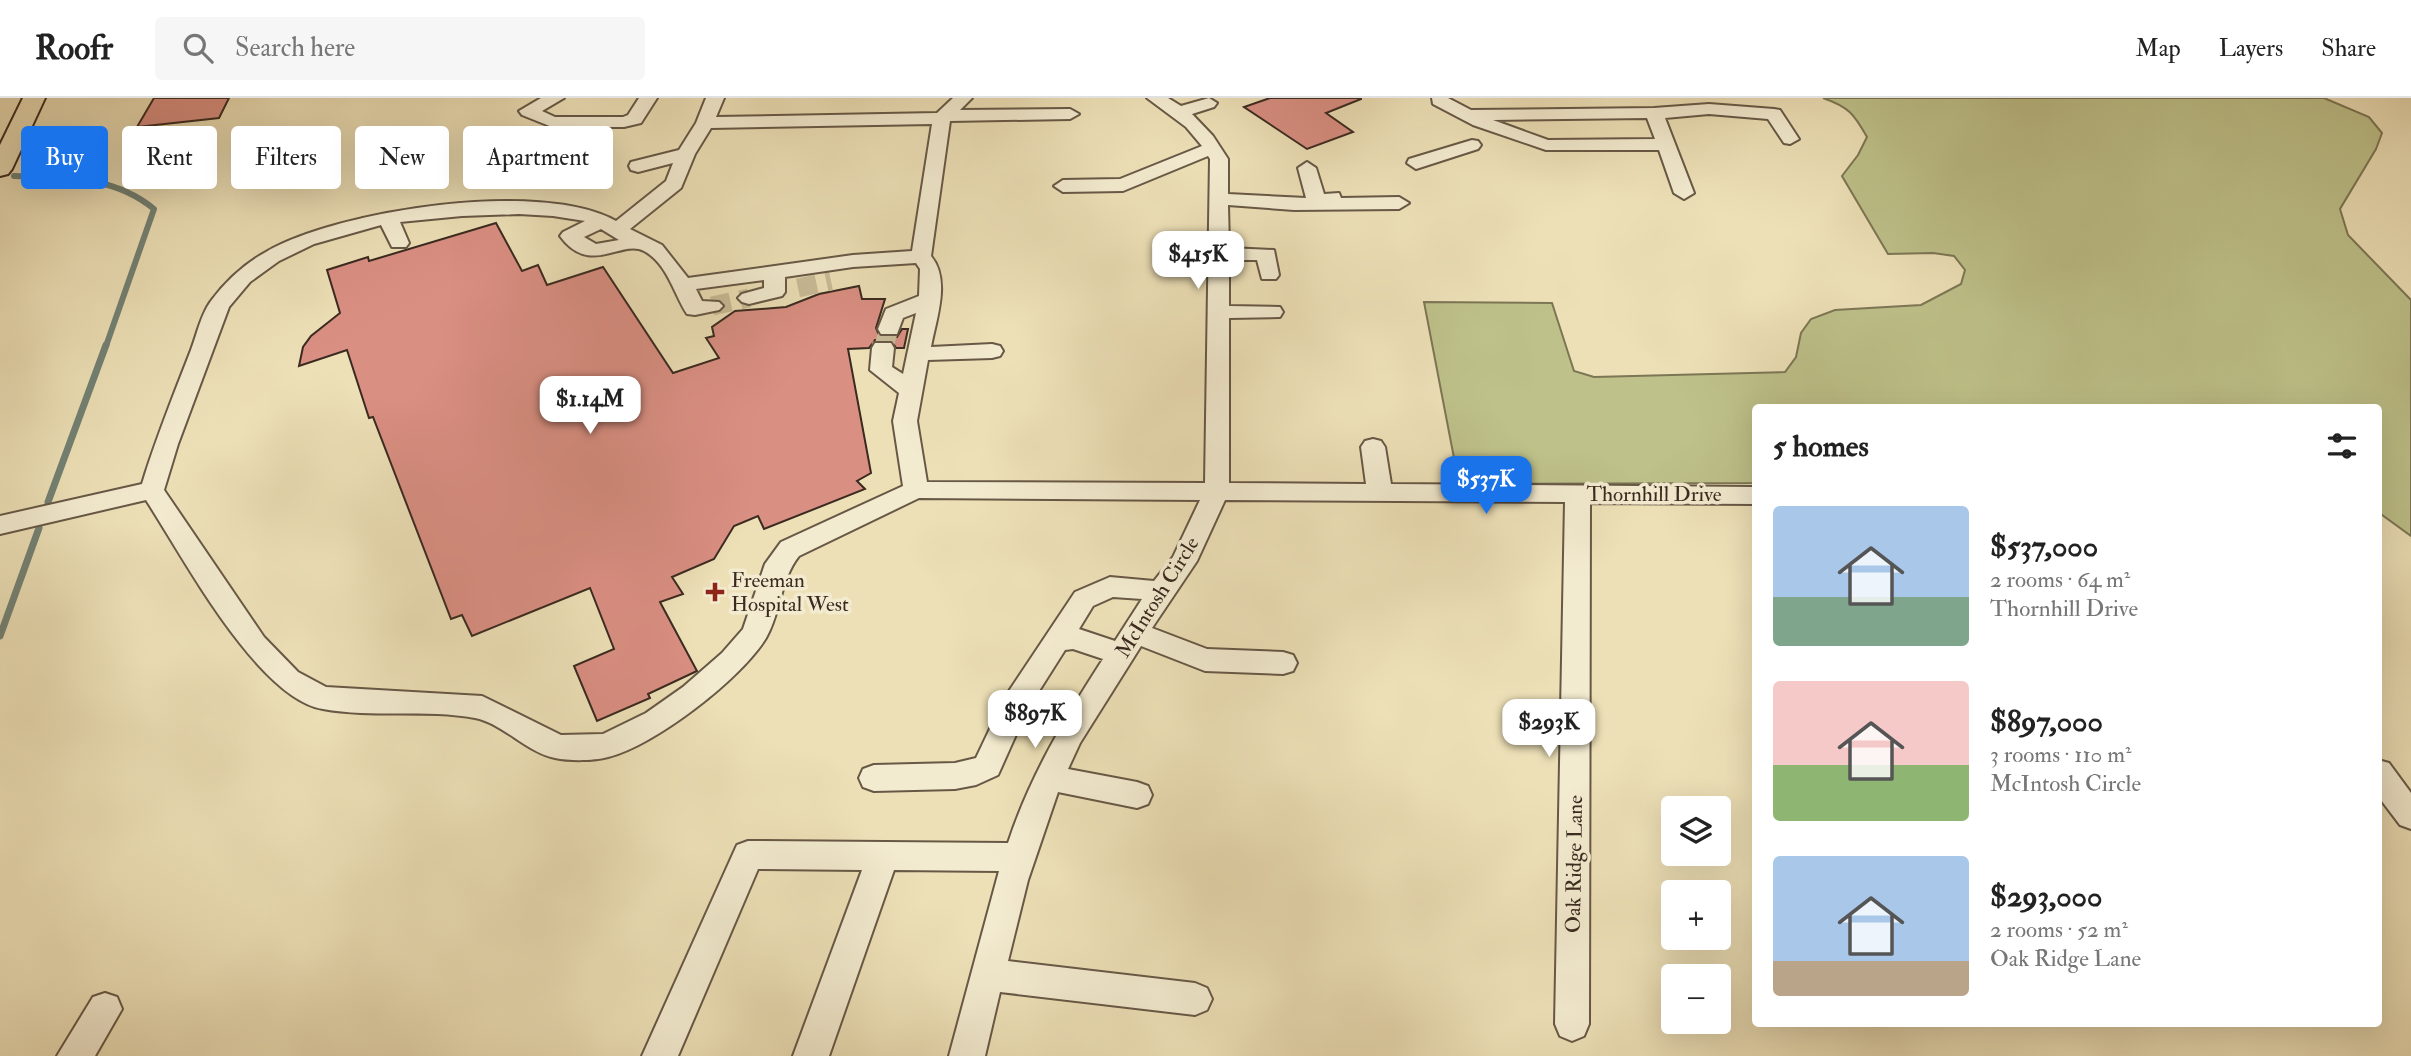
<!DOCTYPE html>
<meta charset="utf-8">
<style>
:root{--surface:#fff;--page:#f6f6f6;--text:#222;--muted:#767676;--line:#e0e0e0;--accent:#1a73e8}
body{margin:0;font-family:"IM FELL Double Pica",serif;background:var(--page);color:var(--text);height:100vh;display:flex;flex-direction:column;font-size:26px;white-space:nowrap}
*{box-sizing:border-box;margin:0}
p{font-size:23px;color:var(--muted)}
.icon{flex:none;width:38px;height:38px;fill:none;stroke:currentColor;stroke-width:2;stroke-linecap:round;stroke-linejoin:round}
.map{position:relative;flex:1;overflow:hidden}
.panel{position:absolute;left:1752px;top:306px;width:630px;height:623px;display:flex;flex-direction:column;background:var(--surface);border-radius:7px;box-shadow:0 7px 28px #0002}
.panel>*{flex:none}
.guide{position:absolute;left:21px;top:28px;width:665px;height:63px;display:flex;gap:14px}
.controls{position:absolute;left:1661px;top:698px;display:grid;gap:14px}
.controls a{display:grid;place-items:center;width:70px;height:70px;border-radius:7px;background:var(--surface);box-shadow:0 7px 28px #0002;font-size:35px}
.price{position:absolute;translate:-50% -60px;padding:0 16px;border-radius:14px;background:#fff;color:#222;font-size:23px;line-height:46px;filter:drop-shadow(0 2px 4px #0008)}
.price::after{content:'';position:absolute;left:50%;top:42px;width:21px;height:16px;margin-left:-10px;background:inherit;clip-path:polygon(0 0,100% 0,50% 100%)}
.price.selected{background:var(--accent);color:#fff}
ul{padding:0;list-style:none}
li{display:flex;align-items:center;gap:21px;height:175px;padding:0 21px}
li span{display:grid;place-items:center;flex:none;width:196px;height:140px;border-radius:7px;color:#555}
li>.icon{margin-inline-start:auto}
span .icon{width:84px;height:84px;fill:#fffc;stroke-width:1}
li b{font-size:30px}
h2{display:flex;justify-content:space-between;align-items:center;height:84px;padding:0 21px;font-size:30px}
.pill{padding:0 24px;border-radius:7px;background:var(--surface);box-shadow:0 7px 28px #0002;font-size:24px;line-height:63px}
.pill.selected{background:var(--accent);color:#fff}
header{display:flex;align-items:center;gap:42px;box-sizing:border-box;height:98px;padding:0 35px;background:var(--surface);border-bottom:2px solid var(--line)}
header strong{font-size:33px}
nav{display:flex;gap:38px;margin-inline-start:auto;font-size:24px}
.search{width:490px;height:63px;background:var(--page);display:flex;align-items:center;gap:18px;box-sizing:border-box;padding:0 24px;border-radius:7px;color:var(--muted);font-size:26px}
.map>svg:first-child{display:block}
.green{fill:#bec18a;stroke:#7c7655;stroke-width:2}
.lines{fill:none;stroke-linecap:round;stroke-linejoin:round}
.stream-far1{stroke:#738275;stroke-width:6}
.stream{stroke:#738275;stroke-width:7}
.building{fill:#da8f83;stroke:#3a2a20;stroke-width:2}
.minor-tunnel-far1{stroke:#c9bc99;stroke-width:19;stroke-dasharray:19 10;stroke-linecap:butt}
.minor-tunnel{stroke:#c9bc99;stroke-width:24;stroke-dasharray:24 12;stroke-linecap:butt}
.minor-casing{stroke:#675846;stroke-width:4}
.major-casing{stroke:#3a2a20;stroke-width:4}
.minor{fill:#f3ebd0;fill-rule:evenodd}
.major{fill:#ede0b7;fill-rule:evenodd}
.poi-dot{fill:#8f2418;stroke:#f3ebd0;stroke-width:2.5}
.labels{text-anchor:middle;stroke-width:7;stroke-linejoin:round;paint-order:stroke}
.street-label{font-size:21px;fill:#3a2a20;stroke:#f3ebd0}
.poi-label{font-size:21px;fill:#3a2a20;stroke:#f3ebd0;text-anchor:start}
</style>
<header>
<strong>Roofr</strong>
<div class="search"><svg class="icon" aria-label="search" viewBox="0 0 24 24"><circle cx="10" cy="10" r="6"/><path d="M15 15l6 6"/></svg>Search here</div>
<nav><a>Map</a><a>Layers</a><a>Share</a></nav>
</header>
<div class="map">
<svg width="2411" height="958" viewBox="0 0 2411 958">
<rect width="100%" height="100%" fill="#ede0b7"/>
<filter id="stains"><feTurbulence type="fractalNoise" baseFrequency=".00286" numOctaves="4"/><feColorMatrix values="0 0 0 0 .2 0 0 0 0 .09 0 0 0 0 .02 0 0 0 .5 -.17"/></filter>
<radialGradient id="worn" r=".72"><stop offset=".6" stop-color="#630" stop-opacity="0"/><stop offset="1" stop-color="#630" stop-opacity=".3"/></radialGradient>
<path class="green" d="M1823 0H2324L2369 19 2382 35 2376 51 2340 111 2348 137 2411 202V438L2378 414V310H1755V385L1459 386 1424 204 1552 205 1574 273 1594 279 1785 274 1796 259 1801 235 1811 221 1835 212 1921 207 1961 186 1965 172 1954 158 1933 155 1888 156 1842 78 1858 57 1867 39C1854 16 1849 9 1823 0Z"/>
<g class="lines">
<path class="stream-far1" d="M14 78C64 80 113 77 154 111L106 248"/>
<g class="stream">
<path d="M48 404 106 247"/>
<path d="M0 538 39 430"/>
</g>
</g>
<g class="building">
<path d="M154 0H229L219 20 137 29Z"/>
<path d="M1270 0H1361V1L1326 15 1353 34 1307 51 1244 9Z"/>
<path d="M496 125 522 173 538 167 547 187 603 169 673 275 719 260 706 240 714 238 712 229 735 213 786 209 819 196 859 188 862 201H885L876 230 879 237 897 239 902 231H908L904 250H896L891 242H875L869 250 848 251 871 375 857 383 865 391 764 431 758 418 734 428 714 461 672 479 683 496 660 504 697 573 648 596 650 600 597 623 574 568 614 551 590 490 472 538 462 517 451 521 373 319 369 320 347 252 299 268 303 249 311 238 340 215 327 172 368 159 369 163Z"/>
</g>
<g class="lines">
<g class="minor-tunnel-far1">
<path d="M798 190 831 183"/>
<path d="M712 208 749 200"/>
<path d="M884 248 889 231"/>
</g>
<path class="minor-tunnel" d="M883 250 884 247"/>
<defs>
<g id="minor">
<path d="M541 0H564L542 13 555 19H623L628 17 639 0H657L641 25 624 29H552L522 17 519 13Z"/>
<path d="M706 0H724L716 19 937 15 953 0H972L960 12 1070 11 1079 16 1070 21 950 23 931 158C951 182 936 221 931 249L992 246 1000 248 1003 253 1000 258 992 260 928 262 917 323 927 384 1205 385 1210 61 1208 58 1123 93 1063 94 1054 88 1063 82 1120 81 1202 48 1186 29 1147 0H1168L1181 8 1209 0 1217 5 1214 9 1192 16 1213 38 1228 61V96L1306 100 1298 70 1307 64 1316 70 1324 96 1339 95 1341 100 1399 99 1409 105 1399 111 1294 112 1228 107 1229 150 1274 152 1279 177 1276 181H1262L1257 162H1229V208L1280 209 1283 214 1280 219 1229 220V385L1366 386 1361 349 1365 343 1373 341 1381 343 1385 349 1391 386 1755 389V406L1590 405 1589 926 1584 938 1572 943 1560 938 1555 926 1565 404 1225 402 1197 463 1152 530 1207 551 1283 554 1293 557 1297 565 1293 573 1283 576 1205 573 1141 548 1080 645 1068 671 1137 684 1148 688 1152 697 1148 706 1137 710 1058 694 1028 782 1008 863 1195 885 1207 890 1212 901 1207 912 1195 917 1000 894 985 958H949L999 773 894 772 829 958H793L862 772 758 771 678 958H642L737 747 748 743 1008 745C1030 678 1065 620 1103 561L1073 551 1065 552 1027 612 998 677 976 687 955 691 874 693 863 689 859 680 863 671 874 667 955 665 976 660 1005 599 1075 494 1110 479 1154 483 1173 459 1200 402 919 400 799 458C780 482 781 514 766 540 741 581 654 648 608 659 594 663 569 663 555 660 528 655 502 625 475 620 426 611 372 620 323 611 257 600 182 457 146 402L0 436V418L142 386C156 340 174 296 191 252 197 236 201 216 211 203 226 183 244 166 266 154 338 112 542 81 616 123L666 83 673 65 638 74 631 72 629 68 631 64 679 52 696 25ZM932 26 912 153 853 157 688 180 662 147 630 131 681 90 695 56 711 30ZM519 116 553 118 585 123 563 134 560 138C590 179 621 141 644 153 667 165 674 196 687 216L695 217 719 212 723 208 719 204 702 203 696 191 764 182V190L742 196 738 200 742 204 749 206 782 198 785 194V179L853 169 916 165 920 171 919 198 886 211 878 231 881 236H897L903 220 916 215 903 276 892 269 894 250 891 245H875L872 250 870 272 899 295 893 323 903 388 781 444 765 466 743 531 722 555 683 589 646 615 603 636 561 637 482 598 326 589 298 574 264 539 164 392 178 346 229 209 250 184 279 163 314 146 381 127 392 149H406L409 145 400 124 462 118ZM601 131 619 142 596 146 584 139ZM1113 499 1142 501 1115 543 1079 531 1093 508Z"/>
<path d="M1432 0H1448L1471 12 1654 10 1709 6 1774 11 1780 12 1799 41 1790 46 1784 45 1768 21 1709 16 1665 20 1694 95 1684 101 1674 95 1659 52H1546L1473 27 1433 6ZM1647 20 1655 41 1548 42 1493 22Z"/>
<path d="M1472 42 1478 43 1481 47 1478 51 1416 71 1407 65 1409 61Z"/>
<path d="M2378 662 2389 665 2411 695V731L2400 727 2378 698Z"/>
<path d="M105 895 117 899 122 911 95 958H57L93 899Z"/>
</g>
<path id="major" d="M23 0H45L12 71 8 76 0 78V47Z"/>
</defs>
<use href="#minor" class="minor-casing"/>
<use href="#major" class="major-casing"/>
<use href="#minor" class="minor"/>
<use href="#major" class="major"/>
</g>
<path class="poi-dot" d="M711.5 483.5h7v7h7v7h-7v7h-7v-7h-7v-7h7z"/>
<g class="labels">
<g class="street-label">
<text x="1654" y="403">Thornhill Drive</text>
<text transform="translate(1157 499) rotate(-58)" y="7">McIntosh Circle</text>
<text transform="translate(1574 766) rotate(-89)" y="7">Oak Ridge Lane</text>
</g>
<g class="poi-label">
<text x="731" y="489">Freeman<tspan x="731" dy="24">Hospital West</tspan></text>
</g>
</g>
<rect width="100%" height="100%" filter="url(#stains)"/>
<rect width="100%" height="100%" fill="url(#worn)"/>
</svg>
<div class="controls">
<a><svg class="icon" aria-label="layers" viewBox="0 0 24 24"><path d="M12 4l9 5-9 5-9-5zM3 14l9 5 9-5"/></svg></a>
<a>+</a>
<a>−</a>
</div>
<b class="price" style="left:1198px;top:193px">$415K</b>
<b class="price" style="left:590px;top:338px">$1.14M</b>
<b class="price selected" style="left:1486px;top:418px">$537K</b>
<b class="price" style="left:1035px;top:652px">$897K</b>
<b class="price" style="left:1549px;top:661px">$293K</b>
<div class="guide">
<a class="pill selected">Buy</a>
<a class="pill">Rent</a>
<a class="pill">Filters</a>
<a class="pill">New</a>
<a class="pill">Apartment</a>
</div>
<section class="panel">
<h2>5 homes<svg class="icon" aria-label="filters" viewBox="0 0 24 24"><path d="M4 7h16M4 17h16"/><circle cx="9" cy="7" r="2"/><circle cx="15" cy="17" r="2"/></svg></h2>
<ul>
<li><span style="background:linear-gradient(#a9c7e8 65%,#7fa58c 0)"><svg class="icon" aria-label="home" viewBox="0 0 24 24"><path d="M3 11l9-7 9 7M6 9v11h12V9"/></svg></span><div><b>$537,000</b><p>2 rooms · 64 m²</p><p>Thornhill Drive</p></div></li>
<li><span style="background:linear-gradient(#f6c9c9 60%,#8fb573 0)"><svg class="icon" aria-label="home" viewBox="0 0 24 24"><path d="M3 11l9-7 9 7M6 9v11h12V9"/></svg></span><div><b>$897,000</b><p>3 rooms · 110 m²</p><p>McIntosh Circle</p></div></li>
<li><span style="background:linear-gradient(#a9c7e8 75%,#b9a48a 0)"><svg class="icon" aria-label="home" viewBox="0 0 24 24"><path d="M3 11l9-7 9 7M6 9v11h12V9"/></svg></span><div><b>$293,000</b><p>2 rooms · 52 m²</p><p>Oak Ridge Lane</p></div></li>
</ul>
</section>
</div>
